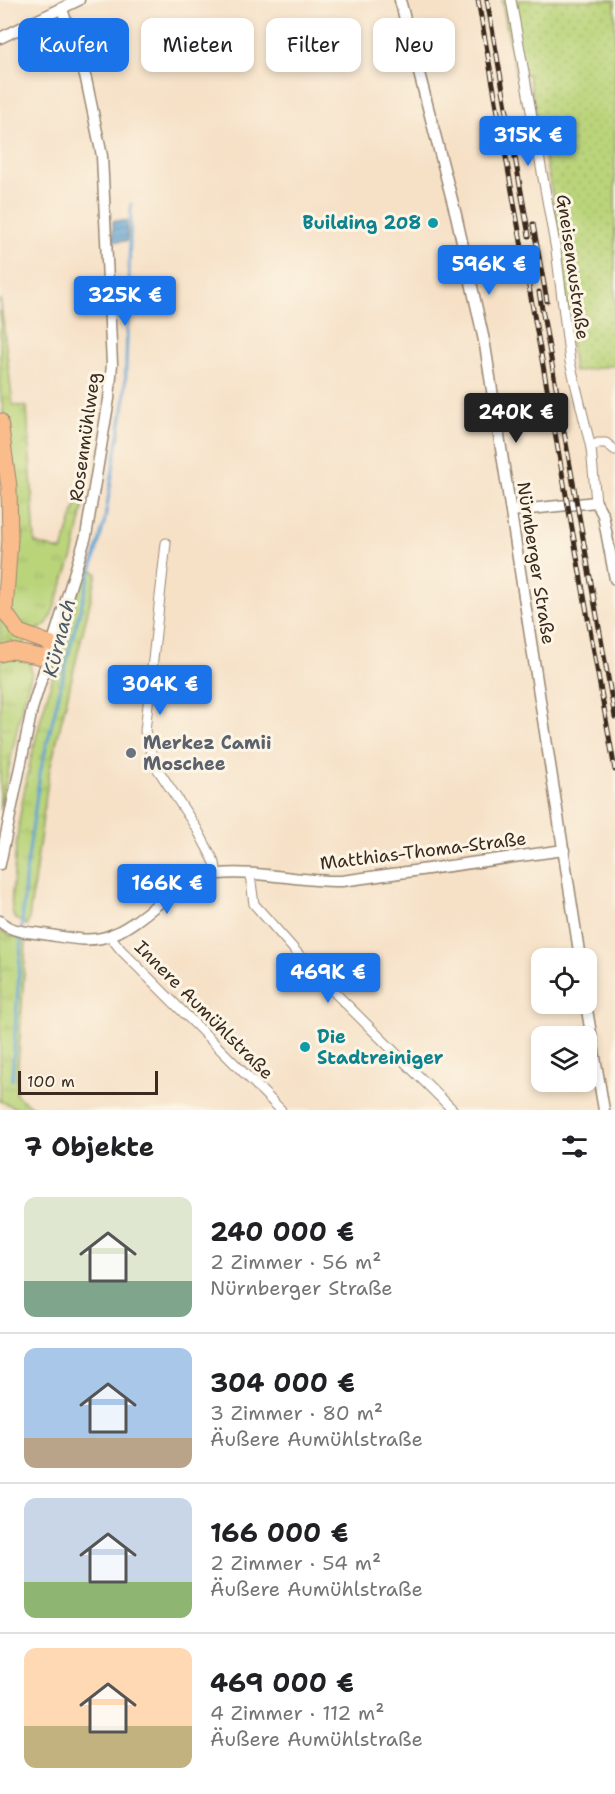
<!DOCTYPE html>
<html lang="de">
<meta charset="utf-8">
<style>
:root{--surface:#fff;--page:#f6f6f6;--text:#202124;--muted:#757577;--line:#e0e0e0;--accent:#1a73e8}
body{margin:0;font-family:"Shantell Sans",sans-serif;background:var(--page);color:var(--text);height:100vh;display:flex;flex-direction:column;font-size:22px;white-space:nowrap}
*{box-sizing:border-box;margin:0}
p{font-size:20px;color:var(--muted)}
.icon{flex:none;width:33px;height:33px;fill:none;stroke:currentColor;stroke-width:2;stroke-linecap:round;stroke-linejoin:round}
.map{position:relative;height:1110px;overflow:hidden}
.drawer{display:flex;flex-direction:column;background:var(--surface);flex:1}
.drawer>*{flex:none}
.banner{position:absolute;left:18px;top:18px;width:579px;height:54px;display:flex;gap:12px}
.controls{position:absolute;left:531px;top:948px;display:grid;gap:12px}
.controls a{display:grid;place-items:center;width:66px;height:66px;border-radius:12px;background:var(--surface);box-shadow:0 3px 9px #0003;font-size:30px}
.scale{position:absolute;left:18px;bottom:15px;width:140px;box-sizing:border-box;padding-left:6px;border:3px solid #3b2a1e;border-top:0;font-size:16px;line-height:21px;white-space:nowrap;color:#3b2a1e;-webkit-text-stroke:4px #fcf5e5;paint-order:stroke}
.price{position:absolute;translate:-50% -51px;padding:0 14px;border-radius:6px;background:var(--accent);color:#fff;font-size:20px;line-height:39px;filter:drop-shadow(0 2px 3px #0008)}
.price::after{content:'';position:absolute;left:50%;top:36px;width:18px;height:14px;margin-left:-9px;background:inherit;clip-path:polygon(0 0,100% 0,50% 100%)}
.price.selected{background:#222;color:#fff}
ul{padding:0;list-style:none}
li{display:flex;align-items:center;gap:18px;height:150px;padding:0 24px}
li+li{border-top:2px solid var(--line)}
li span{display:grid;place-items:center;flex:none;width:168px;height:120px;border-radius:12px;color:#555}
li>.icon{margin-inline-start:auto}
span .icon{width:72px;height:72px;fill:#fffc;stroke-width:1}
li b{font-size:26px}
h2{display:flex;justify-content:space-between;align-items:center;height:72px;padding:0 24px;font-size:26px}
.tag{padding:0 21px;border-radius:12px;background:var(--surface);box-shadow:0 3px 9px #0003;font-size:21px;line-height:54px}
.tag.selected{background:var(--accent);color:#fff}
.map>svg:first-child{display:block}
.grass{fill:url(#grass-tufts);stroke:#7a7f4c;stroke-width:1.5}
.park{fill:url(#park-dots);stroke:#7a7f4c;stroke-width:1.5}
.water{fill:url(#water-rules);stroke:#4e6679;stroke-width:1.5}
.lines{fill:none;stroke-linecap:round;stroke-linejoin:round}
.stream{stroke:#60a3d4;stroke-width:3}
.minor-casing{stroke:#988672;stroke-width:11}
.tertiary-casing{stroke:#988672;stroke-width:13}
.trunk-casing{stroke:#988672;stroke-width:17}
.minor{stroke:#fff;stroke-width:9}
.tertiary{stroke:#fff;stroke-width:10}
.trunk{stroke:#fabc8b;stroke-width:15}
.rail-casing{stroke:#3b2a1e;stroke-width:5}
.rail{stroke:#fcf5e5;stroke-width:3;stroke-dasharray:9;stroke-linecap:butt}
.culture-dot{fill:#0f9aa8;stroke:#fcf5e5;stroke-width:2}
.worship-dot{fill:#6b7280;stroke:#fcf5e5;stroke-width:2}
.labels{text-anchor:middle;stroke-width:6;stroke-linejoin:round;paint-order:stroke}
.culture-label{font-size:18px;font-weight:bold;fill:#0d838f;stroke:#fcf5e5;text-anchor:end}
.street-label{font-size:18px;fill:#3b2a1e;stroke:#fcf5e5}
.worship-label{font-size:18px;font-weight:bold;fill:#5b616d;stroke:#fcf5e5;text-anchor:start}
.water-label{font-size:20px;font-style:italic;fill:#4a5a67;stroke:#fcf5e5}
</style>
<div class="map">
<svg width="615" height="1110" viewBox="0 0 615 1110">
<defs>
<pattern id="grass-tufts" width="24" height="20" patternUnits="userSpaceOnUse" patternTransform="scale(1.5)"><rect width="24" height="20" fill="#bad47a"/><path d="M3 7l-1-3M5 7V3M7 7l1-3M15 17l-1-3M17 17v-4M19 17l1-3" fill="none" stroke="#a1b669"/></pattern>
<pattern id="park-dots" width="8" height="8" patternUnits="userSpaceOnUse" patternTransform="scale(1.5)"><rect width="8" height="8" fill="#bad47a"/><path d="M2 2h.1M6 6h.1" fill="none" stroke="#a1b669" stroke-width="1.8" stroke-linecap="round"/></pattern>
<pattern id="water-rules" width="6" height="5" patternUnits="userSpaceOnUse" patternTransform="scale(1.5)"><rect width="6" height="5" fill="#60a3d4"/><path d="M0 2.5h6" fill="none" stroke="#5085ab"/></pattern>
</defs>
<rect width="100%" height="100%" fill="#fcf5e5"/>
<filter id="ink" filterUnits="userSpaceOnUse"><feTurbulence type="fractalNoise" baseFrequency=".0167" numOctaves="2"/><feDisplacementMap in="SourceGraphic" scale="12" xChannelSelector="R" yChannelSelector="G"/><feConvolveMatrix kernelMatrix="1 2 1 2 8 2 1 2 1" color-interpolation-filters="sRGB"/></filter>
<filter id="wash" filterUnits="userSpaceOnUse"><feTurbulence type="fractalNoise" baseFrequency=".008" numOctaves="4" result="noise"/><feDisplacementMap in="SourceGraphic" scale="24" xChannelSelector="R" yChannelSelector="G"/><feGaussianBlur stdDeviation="1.35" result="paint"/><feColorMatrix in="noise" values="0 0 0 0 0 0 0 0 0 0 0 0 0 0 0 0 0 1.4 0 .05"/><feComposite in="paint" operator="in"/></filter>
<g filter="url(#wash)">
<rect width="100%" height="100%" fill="#f6e1c7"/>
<g class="grass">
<path d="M0 298 13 405 27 407 35 543 62 551 78 499H85L73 556 50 619C46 626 38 631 30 632L11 615 10 459 0 391Z"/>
<path d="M86 566 97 573 49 773 28 926 14 918C9 903 13 889 14 873 19 772 57 663 86 566Z"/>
<path d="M0 602 25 641 23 647 0 649Z"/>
<path d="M10 658 29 661 32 673 22 706 0 810V661Z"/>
<path d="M0 931 26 941 16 1095 36 1110H20L0 1101Z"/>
</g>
<path class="park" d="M502 0H615V365L574 372 553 199 528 74 516 77Z"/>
<rect class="water" x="113" y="221" width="14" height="20"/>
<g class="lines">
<path class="stream" d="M12 1080 25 879 40 773 73 635 104 524 125 398 131 204"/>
</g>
</g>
<g filter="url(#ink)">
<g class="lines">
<defs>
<g id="minor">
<path d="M511 0 556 250 570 362 591 448 596 502"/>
<path d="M591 448 598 443H606L615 450"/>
<path d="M166 543 145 731 155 765 197 829 215 863 217 874"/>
<path d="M250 875 254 904 314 972 453 1110"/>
<path d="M110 936 121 950 281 1110"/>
</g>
<g id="tertiary">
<path d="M400 0 456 215 485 345 580 958"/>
<path d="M0 38 79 0"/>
<path d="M511 511 596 502 603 515 615 579"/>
<path d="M0 864 32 709 86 536 109 399 112 364 102 156 86 79 62 9"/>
<path d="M0 921C10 932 29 932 43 934 65 937 90 944 111 935 149 920 176 877 218 874 259 870 301 882 342 881L564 850"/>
<path d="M586 1004 604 1110"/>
</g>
<g id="trunk">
<path d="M0 421 9 487 10 539 5 612 19 632 52 644"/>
<path d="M0 654 12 651 47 658"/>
</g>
</defs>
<use href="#minor" class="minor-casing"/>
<use href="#tertiary" class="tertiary-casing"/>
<use href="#trunk" class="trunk-casing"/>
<use href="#minor" class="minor"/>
<use href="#tertiary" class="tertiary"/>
<use href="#trunk" class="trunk"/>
<defs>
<g id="rail">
<path d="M478 0 615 770"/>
<path d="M487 0 529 236"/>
<path d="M533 224 547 301"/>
<path d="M539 292 615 717"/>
</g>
</defs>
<use href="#rail" class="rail-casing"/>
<use href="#rail" class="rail"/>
</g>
</g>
<g class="culture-dot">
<circle cx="433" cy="223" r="6"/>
<circle cx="305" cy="1047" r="6"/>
</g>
<circle class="worship-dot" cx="131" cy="753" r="6"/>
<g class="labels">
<g class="culture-label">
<text x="421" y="229">Building 208</text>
<text x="317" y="1043" text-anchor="start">Die<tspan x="317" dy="21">Stadtreiniger</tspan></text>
</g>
<g class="street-label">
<text transform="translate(573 267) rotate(82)" y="6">Gneisenaustraße</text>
<text transform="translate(85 437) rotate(-82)" y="6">Rosenmühlweg</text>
<text transform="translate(536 563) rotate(81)" y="6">Nürnberger Straße</text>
<text transform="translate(423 851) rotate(-7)" y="6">Matthias-Thoma-Straße</text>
<text transform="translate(204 1010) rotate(45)" y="6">Innere Aumühlstraße</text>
</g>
<g class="worship-label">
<text x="143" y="749">Merkez Camii<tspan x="143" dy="21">Moschee</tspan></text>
</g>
<g class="water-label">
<text transform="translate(59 638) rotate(-76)" y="7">Kürnach</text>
</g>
</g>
</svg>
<div class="controls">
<a><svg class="icon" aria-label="locate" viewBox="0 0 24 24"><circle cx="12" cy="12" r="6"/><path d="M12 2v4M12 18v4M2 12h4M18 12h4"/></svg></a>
<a><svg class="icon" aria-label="layers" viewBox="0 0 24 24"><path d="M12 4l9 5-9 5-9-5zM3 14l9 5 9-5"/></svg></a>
</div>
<div class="scale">100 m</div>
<b class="price" style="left:528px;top:167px">315K €</b>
<b class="price" style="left:489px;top:296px">596K €</b>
<b class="price" style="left:125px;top:327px">325K €</b>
<b class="price selected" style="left:516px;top:444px">240K €</b>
<b class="price" style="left:160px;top:716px">304K €</b>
<b class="price" style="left:167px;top:915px">166K €</b>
<b class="price" style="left:328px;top:1004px">469K €</b>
<div class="banner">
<a class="tag selected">Kaufen</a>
<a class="tag">Mieten</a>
<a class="tag">Filter</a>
<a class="tag">Neu</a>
</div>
</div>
<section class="drawer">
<h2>7 Objekte<svg class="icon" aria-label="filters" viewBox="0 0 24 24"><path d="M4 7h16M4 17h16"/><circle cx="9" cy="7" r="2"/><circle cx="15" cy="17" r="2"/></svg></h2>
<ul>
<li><span style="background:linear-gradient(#dfe7d0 70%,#7fa58c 0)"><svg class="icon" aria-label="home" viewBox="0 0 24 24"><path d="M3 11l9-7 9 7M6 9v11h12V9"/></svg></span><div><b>240 000 €</b><p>2 Zimmer · 56 m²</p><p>Nürnberger Straße</p></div></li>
<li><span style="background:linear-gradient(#a9c7e8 75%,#b9a48a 0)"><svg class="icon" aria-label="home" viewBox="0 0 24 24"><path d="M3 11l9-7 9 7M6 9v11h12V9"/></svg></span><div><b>304 000 €</b><p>3 Zimmer · 80 m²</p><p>Äußere Aumühlstraße</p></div></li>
<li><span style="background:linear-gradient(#c9d6e8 70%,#8fb573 0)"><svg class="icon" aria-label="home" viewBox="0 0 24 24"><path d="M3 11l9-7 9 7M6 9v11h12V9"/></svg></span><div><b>166 000 €</b><p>2 Zimmer · 54 m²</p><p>Äußere Aumühlstraße</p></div></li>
<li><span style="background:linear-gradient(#ffd9b3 65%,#c2b280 0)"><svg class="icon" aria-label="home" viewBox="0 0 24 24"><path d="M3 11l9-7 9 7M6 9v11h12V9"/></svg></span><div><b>469 000 €</b><p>4 Zimmer · 112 m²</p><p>Äußere Aumühlstraße</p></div></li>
</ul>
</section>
